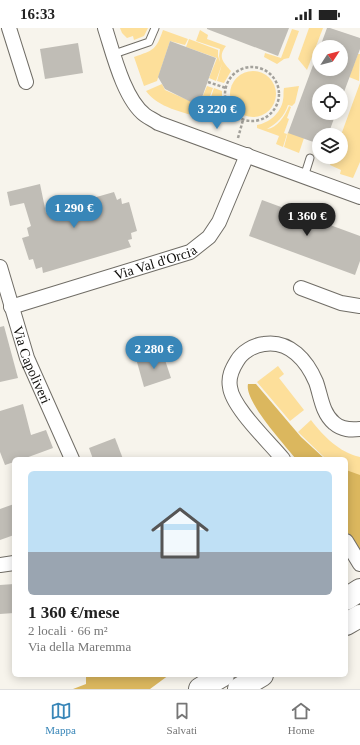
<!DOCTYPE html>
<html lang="it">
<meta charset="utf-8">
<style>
:root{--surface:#fff;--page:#f6f6f6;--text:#222;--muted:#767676;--line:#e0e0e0;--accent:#3886b8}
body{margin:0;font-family:Georgia,serif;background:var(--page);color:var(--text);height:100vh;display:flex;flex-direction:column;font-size:15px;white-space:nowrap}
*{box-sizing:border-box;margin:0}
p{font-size:13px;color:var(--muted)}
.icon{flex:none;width:22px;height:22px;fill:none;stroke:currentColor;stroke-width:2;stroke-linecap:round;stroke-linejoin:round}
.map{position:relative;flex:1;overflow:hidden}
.panel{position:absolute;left:12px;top:429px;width:336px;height:220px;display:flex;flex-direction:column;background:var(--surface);border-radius:6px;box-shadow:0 2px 10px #0003}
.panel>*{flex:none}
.needle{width:26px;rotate:54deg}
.fabs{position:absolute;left:312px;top:12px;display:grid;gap:8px}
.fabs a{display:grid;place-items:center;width:36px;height:36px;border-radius:50%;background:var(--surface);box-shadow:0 2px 10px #0003;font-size:20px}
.price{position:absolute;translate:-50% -34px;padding:0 9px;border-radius:14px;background:var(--accent);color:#fff;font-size:13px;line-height:26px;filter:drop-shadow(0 1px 2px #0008)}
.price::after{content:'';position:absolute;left:50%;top:24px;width:12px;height:9px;margin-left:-6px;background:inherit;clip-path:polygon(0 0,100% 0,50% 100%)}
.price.active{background:#222;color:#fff}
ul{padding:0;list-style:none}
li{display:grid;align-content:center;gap:8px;height:212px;padding:0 16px}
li+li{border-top:1px solid var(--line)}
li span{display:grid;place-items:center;height:124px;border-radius:6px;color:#555}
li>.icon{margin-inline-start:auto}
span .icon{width:72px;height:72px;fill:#fffc;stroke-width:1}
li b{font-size:17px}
.status{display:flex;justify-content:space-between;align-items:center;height:28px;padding:0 20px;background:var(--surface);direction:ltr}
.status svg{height:11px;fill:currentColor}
.menu{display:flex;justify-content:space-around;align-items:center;height:56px;border-top:1px solid var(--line);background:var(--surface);font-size:11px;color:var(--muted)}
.menu a{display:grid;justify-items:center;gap:2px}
.menu .active{color:var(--accent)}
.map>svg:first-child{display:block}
.green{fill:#fddf9a}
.forest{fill:#dbb75e}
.building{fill:#c0bdb6}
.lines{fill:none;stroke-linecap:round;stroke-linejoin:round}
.service-casing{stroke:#706d66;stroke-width:9}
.minor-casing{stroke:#706d66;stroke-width:16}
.motorway-casing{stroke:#706d66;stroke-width:24}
.path{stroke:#a3a19b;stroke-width:2.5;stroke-dasharray:3 2;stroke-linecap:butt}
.service{stroke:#fff;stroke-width:7}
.minor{stroke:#fff;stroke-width:14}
.motorway{stroke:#fff;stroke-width:22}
.labels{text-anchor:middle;stroke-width:3.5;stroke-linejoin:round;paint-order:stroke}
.street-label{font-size:14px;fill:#0f0e0b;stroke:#f7f4ec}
</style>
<div class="status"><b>16:33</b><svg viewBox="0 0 49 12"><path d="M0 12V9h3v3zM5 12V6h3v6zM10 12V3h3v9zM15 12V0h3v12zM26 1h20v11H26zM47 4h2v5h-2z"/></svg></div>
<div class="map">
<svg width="360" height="661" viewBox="0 0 360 661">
<rect width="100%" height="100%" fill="#f7f4ec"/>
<g class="green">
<path d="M120 0H148L144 8 134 12 133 8 127 10 122 5Z"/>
<path d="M309 0H323L307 42 298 31Z"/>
<path d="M292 1 299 3 289 30 284 31 277 36 264 29 265 25 281 30Z"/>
<path d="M163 2 188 11 185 17 170 13 157 53 144 58 134 29C154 22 156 22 163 2Z"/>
<path d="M200 2 208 7 207 11 226 18C217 29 224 35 231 43L224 55 217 53 222 36 216 53 209 50 217 30 186 19 189 11 218 22V28L220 34 219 28 220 21 196 13Z"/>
<path d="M358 26H360L359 53 349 49Z"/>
<circle cx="253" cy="66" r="23"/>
<path d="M360 55V134L353 150 340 146 341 142 330 137 333 129H341V107Z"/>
<path d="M162 56 165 62 199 77 207 58 213 60 202 90C183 84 158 80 146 63Z"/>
<path d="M299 58 295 75 292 78 288 77C284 89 277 95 267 101 277 100 285 88 289 78L291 79 287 90 289 91 284 105 287 106 283 119 276 116 279 108 257 100V97C269 95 281 85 283 72 284 68 283 64 284 60Z"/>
<path d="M214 60 222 63V74L230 87 229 89 207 81Z"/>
<path d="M288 104 304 110 299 125 284 119Z"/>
<path d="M278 338 284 346 279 350 304 382 290 393 257 354Z"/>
<path d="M311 392C324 409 339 424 360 429V455L346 446V431H326L298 404Z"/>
</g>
<g class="forest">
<path d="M248 356H256L301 409 325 431H296C285 417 244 373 248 356Z"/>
<path d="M346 442 360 447V523L346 502Z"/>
<path d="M86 647H169L150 661H73L86 656Z"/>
</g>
<g class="building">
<path d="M207 0H289L278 28 207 1Z"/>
<path d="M327 0H330L360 10V21L341 72V63H319V85H336L328 107H319V116L288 105 319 21V41H341V19H320Z"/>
<path d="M170 13 216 30 199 78 165 61 158 49Z"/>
<path d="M78 15 83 45 45 51 40 21Z"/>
<path d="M40 156 46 185 49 184 50 187 82 177V176L94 173 93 170 114 164 117 172 121 170 122 176 129 174 137 203 131 205 132 211 128 212 131 219 43 245 42 239 36 241 33 231 29 232 22 210 29 208 27 200 31 198 24 175 10 178 7 164Z"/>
<path d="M262 172 360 208V233L355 247 249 208Z"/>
<path d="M4 298 18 350 0 354V299Z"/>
<path d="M163 326 171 350 144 359 137 334Z"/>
<path d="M23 376 31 407 46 402 53 420 23 431H14V434L5 437 0 424V383Z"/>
<path d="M115 410 123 431H93L89 420Z"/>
<path d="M14 476V507L0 512V481Z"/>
<path d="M14 556V585L0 586V557Z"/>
</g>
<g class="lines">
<defs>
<g id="service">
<path d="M114 26 149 14 155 0"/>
<path d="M304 149 310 130"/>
</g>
<g id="minor">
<path d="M9 0 26 54"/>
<path d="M105 0C113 25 124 71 145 87 149 90 154 92 158 95L360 169"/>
<path id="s1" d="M0 239 27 330 72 431"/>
<path d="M301 260 341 275 360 278"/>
<path id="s2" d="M11 279 190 224 209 209 219 194 247 127"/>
<path d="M283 431C269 414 232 379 230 359 228 349 232 341 237 333 242 324 254 317 264 316 290 312 307 333 316 354 321 368 322 385 334 395 342 402 351 402 360 401"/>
<path d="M346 513 360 536"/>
<path d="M0 537 14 535"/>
</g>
<g id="motorway">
<path d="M346 571 360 562"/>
<path d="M346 596 360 588"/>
<path d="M200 661 223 647"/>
<path d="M239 661 262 647"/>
</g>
</defs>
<use href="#service" class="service-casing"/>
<use href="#minor" class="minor-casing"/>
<use href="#motorway" class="motorway-casing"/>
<g class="path">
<circle cx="252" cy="66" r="27"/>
<path d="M208 54 226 60"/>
<path d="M238 110 243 92"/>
</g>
<use href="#service" class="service"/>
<use href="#minor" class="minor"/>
<use href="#motorway" class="motorway"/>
</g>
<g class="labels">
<g class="street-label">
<text dy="5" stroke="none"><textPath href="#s2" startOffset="151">Via Val d'Orcia</textPath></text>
<text dy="5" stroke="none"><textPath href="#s1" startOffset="103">Via Capoliveri</textPath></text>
</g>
</g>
</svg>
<div class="fabs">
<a><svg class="needle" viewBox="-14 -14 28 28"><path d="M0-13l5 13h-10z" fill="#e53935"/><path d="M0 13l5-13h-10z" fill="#767676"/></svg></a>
<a><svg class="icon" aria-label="locate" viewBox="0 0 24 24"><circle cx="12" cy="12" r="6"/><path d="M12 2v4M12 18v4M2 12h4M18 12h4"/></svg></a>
<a><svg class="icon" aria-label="layers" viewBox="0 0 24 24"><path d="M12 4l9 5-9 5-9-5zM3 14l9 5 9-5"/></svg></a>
</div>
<b class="price" style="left:217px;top:102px">3 220 €</b>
<b class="price" style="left:74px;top:201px">1 290 €</b>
<b class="price active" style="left:307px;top:209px">1 360 €</b>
<b class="price" style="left:154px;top:342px">2 280 €</b>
<section class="panel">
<ul>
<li><span style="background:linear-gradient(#bfe0f5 65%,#9aa5b1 0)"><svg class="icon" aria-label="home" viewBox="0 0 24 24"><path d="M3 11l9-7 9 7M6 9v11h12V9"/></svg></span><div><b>1 360 €/mese</b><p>2 locali · 66 m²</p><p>Via della Maremma</p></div></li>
</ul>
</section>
</div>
<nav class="menu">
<a class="active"><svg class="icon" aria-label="map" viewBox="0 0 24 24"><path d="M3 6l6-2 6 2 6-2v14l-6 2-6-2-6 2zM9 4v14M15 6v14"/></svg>Mappa</a>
<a><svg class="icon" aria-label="saved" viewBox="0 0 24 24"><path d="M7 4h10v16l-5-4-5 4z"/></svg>Salvati</a>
<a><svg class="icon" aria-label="home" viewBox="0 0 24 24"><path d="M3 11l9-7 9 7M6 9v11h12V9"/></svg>Home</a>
</nav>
